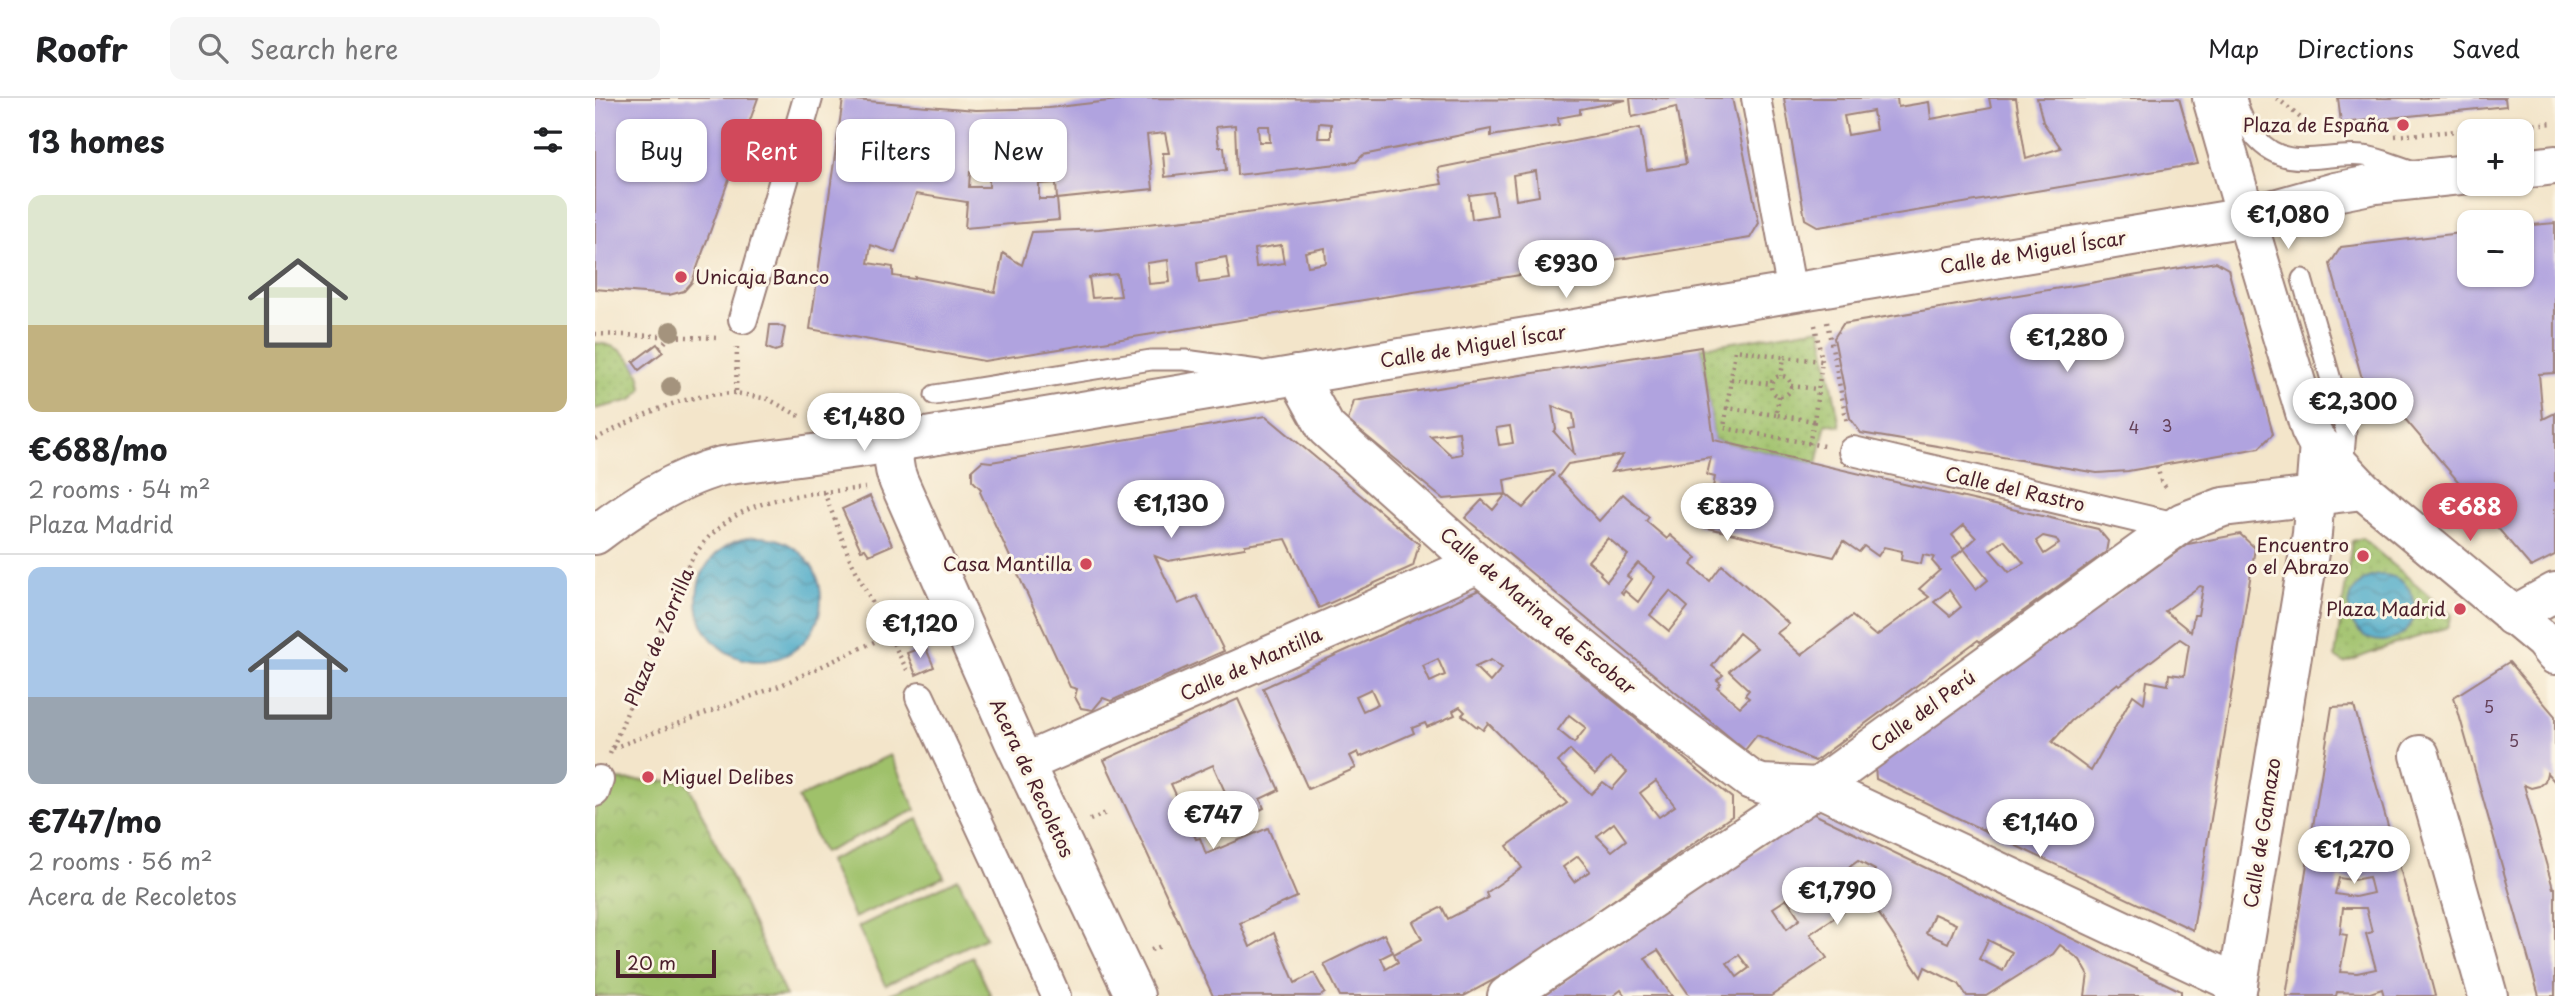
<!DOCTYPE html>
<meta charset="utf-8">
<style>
:root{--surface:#fff;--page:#f6f6f6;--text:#202124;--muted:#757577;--line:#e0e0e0;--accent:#d1495b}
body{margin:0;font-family:"Playpen Sans",sans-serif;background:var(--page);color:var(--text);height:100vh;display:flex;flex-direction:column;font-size:26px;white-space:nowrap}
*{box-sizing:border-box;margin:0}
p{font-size:23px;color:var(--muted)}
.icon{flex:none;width:38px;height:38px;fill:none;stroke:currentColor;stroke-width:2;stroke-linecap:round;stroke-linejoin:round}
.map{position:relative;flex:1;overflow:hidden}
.sheet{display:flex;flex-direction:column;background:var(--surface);width:595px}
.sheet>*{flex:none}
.banner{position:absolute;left:21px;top:21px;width:665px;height:63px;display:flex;gap:14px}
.controls{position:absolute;left:1862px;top:21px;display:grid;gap:14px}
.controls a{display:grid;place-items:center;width:77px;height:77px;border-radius:14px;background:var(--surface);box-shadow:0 2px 5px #0004;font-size:35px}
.scale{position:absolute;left:21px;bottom:18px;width:100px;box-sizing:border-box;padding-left:7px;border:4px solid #4a1f2b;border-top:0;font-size:19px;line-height:24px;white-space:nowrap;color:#4a1f2b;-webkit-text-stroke:5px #fcf5e5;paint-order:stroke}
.price{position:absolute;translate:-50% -60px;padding:0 16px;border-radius:24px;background:#fff;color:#222;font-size:23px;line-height:46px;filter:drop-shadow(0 2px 4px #0008)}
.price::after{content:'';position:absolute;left:50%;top:42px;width:21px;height:16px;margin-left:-10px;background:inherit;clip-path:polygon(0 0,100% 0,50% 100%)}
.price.selected{background:var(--accent);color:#fff}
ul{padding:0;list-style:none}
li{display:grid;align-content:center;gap:14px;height:371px;padding:0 28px}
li+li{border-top:2px solid var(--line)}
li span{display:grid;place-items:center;height:217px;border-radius:14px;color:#555}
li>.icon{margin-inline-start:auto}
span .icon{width:126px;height:126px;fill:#fffc;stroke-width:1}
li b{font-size:30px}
h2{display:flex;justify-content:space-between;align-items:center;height:84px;padding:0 28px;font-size:30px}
.pill{padding:0 24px;border-radius:14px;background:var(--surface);box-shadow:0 2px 5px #0004;font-size:24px;line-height:63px}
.pill.selected{background:var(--accent);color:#fff}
header{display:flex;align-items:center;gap:42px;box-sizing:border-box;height:98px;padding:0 35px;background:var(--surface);border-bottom:2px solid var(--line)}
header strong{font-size:33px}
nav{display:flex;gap:38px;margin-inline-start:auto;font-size:24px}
.search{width:490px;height:63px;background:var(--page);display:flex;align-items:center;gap:18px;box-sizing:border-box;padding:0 24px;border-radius:14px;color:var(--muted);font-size:26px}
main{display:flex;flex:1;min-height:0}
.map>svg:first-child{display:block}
.park{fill:url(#park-crowns);stroke:#74704b;stroke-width:2}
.garden{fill:url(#garden-dots);stroke:#74704b;stroke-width:2}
.pitch{fill:#9fc16b;stroke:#74704b;stroke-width:2}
.water{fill:url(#water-waves);stroke:#4a647a;stroke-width:2}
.building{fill:#b0a3df;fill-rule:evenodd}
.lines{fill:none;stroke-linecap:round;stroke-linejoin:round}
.service-casing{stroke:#9e827a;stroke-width:23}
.pedestrian-casing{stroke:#9e827a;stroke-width:32}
.minor-casing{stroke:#9e827a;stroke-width:42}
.tertiary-casing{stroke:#9e827a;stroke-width:42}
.path{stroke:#9e827a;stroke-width:4.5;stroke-dasharray:2 5;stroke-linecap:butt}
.service{stroke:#fff;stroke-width:19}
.pedestrian{stroke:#fff;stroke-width:28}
.minor{stroke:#fff;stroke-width:38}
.tertiary{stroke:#fff;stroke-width:38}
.tree{fill:#a4937d}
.poi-dot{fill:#d1495b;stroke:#fcf5e5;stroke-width:2.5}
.labels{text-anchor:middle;stroke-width:6;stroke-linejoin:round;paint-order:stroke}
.number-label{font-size:16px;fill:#644058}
.poi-label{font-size:19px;fill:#4a1f2b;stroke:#fcf5e5;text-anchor:end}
.street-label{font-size:19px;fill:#4a1f2b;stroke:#fcf5e5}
</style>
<header>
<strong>Roofr</strong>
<div class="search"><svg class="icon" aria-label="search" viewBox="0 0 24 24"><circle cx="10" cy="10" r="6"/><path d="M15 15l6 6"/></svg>Search here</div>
<nav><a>Map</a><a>Directions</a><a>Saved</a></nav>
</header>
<main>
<section class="sheet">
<h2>13 homes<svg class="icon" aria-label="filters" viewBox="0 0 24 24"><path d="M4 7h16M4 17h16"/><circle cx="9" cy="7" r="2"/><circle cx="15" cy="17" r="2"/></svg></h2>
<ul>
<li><span style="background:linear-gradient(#dfe7d0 60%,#c2b280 0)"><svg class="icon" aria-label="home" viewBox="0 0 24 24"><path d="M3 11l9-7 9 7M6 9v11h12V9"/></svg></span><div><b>€688/mo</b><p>2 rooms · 54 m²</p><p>Plaza Madrid</p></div></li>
<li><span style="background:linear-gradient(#a9c7e8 60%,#9aa5b1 0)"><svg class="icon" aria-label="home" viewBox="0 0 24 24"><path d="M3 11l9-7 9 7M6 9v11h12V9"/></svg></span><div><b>€747/mo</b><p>2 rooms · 56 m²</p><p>Acera de Recoletos</p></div></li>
</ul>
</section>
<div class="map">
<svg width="1960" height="898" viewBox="0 0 1960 898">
<defs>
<pattern id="park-crowns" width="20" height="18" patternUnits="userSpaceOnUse" patternTransform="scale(1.75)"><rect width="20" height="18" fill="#9fc16b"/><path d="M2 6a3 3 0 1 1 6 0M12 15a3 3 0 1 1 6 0" fill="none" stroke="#8aa55d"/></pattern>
<pattern id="garden-dots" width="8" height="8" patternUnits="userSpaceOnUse" patternTransform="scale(1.75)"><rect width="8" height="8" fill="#9fc16b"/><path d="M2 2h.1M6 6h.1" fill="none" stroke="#8aa55d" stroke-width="1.8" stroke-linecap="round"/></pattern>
<pattern id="water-waves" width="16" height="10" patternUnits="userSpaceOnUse" patternTransform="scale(1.75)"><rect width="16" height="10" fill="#49a9c8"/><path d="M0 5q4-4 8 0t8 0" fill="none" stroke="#3f89a3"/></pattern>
</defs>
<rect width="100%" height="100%" fill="#fcf5e5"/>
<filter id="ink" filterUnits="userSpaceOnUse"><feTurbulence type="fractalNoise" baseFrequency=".0143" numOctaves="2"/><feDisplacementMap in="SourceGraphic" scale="14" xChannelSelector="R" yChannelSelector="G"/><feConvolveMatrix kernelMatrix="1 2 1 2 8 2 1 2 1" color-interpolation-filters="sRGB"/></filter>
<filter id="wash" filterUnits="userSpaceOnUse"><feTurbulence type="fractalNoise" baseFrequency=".00686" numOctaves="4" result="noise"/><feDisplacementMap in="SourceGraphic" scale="28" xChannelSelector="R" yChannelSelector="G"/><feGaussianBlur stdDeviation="1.57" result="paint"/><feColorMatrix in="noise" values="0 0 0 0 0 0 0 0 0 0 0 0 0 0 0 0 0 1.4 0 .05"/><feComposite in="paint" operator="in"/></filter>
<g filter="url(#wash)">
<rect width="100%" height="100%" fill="#f3e5ca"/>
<path class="park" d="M0 680 4 682 92 683 191 898H0Z"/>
<g class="garden">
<path d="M1226 230 1245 328 1231 325 1222 366 1119 342 1106 249Z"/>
<path d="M0 245C27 246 46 266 47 292L37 302 0 311Z"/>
<path d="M1767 440 1857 517 1853 529 1798 547 1749 565 1740 559 1757 443Z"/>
</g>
<g class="pitch">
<path d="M295 657 321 712 228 755 203 700Z"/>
<path d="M323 721 349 779 259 820 233 763Z"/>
<path d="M363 781 391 839 291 887 263 829Z"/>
<path d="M378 859 396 898H295V896Z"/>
</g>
<g class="water">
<circle cx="164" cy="501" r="62"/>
<circle cx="1787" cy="510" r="33"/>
</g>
<g id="blocks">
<g class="building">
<path d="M0 0H163L97 184 89 193 74 197 0 191Z"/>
<path d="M540 0 1031 2 985 11V16L963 20 964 27 896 38V31L768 57 761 64 642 77 640 27 621 29 624 49H629L631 72 570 79 568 55H574L570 35 552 37 558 91 462 101 464 122 370 130 372 104 321 96 300 155 276 147 273 165 298 169V178L320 181V179L400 194 408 155 427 167 437 134 504 131 610 120 731 105 847 86 843 70 1045 30 1052 72 1091 66 1081 9 1037 19 1035 0H1137L1164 125 1155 140 389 263 215 231 248 1 381 12 454 10ZM724 25 736 26V40H723ZM663 28H674L675 44H664ZM394 73V89H374L375 74ZM941 73 944 98 921 102 918 77ZM461 85 462 101H444V86ZM898 94 902 117 877 121 874 97ZM686 147 689 165 661 169 659 151ZM730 150 731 165 713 168 710 154ZM631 159 635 181 604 185 602 164ZM573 162 575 184 554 186 552 165ZM522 176 526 198 497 200 494 179Z"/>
<path d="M1189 0H1302L1303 9 1334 4 1336 21 1396 10 1394 0H1421L1431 61 1466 50 1448 24 1442 0H1584L1603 66 1224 129 1210 121ZM1278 13 1281 32 1253 37 1249 18Z"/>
<path d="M1743 0H1910L1911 8 1746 25Z"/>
<path d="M1960 125V275L1944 276 1948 321 1960 315V457L1936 469 1799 308 1775 309 1735 166 1746 149 1874 134V177H1927V128Z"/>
<path d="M1621 164 1633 171 1678 336 1664 350 1533 373 1502 375 1266 335 1255 320 1239 240 1248 226Z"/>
<path d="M175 227H183L190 230 186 251 180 253 172 250Z"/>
<path d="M62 246 68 254 44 272 38 264Z"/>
<path d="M1106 249 1119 342 1503 431 1513 443 1511 454 1385 544 1383 542 1220 663 1162 637 1150 652 870 420 887 402 898 412 911 396 928 410 959 376 957 373 909 382 911 396 848 401 753 323 759 303ZM957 308 978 316 980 330 974 331 979 356 959 334 961 331ZM915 328 918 345 904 347 901 330ZM864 334 867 356 857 358 835 338ZM1028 357 1016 374 1116 359 1112 377 1120 379 1116 399 1107 397 1100 427 1239 459 1248 443 1264 454 1269 448 1283 458 1289 449 1307 453 1306 462 1326 466 1328 457 1339 459 1337 463 1345 472 1324 491 1334 499 1281 538 1257 518 1206 557 1182 535 1194 526 1127 467 1115 483 1096 467 1102 460 1075 437 1072 441 1051 423 1054 419 1028 396 1004 423 963 379 973 366ZM1369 427 1381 440 1369 451 1357 437ZM1448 438 1461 441 1464 446 1449 456 1441 443ZM1013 440 1033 457 1012 483 1005 476 1006 474 993 463ZM1409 442 1429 465 1414 474 1395 452ZM1369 451 1393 482 1381 492 1357 461ZM1043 465 1060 479 1043 504 1030 493 1028 496 1026 494 1036 481 1032 478ZM1354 492 1366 509 1355 518 1339 504ZM1075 493 1093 509 1074 533 1055 517ZM1144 535 1162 550 1134 573 1154 592 1150 597 1154 600 1145 609 1122 589 1126 585 1122 582 1128 577 1117 568Z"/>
<path d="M671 318 824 446 818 468 724 510 691 441 650 447V450L573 463 560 458 583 506 602 498 629 553 516 603 508 600 498 612 486 610 480 599 482 591 475 589 385 394 386 391 377 382V372L387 363 396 364Z"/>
<path d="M275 398 297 447 274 457 270 451 266 452 247 411Z"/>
<path d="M1645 436 1660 450 1598 832 1281 681 1280 668 1593 446ZM1605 488 1608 489 1603 517H1599L1596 534 1570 513ZM1585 541 1594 547 1589 578 1574 576 1573 587 1552 583 1549 605 1538 597 1496 673 1457 644 1476 623 1523 585 1525 587Z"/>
<path d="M884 492 1137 700V718L930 865 869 898H745L729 866 789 836 798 854 786 860 791 871 803 864 799 856 827 841 818 824 847 809 853 821 893 800 891 795 927 770 912 748 972 705 893 625 888 632 883 628 882 629 867 617 870 614 865 609 858 613 860 617 832 629 830 625 817 630 819 635 765 659 763 654 755 658 761 670 713 691 668 590ZM843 561 850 577 835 584 828 568ZM896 562 907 570 895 584 880 569ZM776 591 783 606 768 613 761 598ZM974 617 991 630 979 645 963 632ZM975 652 1000 676 1015 660 1032 674 1017 691 1008 684 996 696 963 664ZM1061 683 1080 708 1064 719 1045 695ZM1019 725 1031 742 1017 753 1002 738ZM983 758 995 773 979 784 968 769Z"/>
<path d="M330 548 339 569 321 577 312 555Z"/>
<path d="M1914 564 1960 618V684L1952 675 1950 683 1944 688 1936 690 1929 687 1958 790H1960V898H1944L1859 599Z"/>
<path d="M643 601 684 692 665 701 669 710 643 723 618 667 576 686 601 741 605 740 611 756 673 730 702 799 645 825 655 849 679 835 700 885 719 875 730 895 725 898H618L509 662Z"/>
<path d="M1759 608 1827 848 1840 898H1789L1787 891 1775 895 1742 894 1741 898H1691L1737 609ZM1774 779 1778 795 1760 799 1740 796 1744 780 1758 782ZM1748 810H1771L1777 834 1771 836 1781 871 1762 875 1745 874 1752 837 1745 836Z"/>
<path d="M1217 715 1586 893V898H1490L1493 876 1485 862 1465 847 1458 856 1391 898H1372L1364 886 1330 869 1326 879 1272 798 1215 836 1232 860 1176 898H1095L1063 852 1050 860 1077 898H1030L1026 892 1018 898H948ZM1263 763 1280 772 1269 794 1253 770ZM1192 801 1205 821 1192 831 1178 810ZM1339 816 1361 826 1353 845 1331 835ZM1393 842 1417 854 1408 873 1384 861ZM1144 857 1154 870 1142 879 1132 865Z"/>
</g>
</g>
</g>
<g filter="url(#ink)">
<use href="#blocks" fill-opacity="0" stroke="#9e827a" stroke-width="2"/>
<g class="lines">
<defs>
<g id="service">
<path d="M1641 0C1644 15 1650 27 1660 39 1692 76 1728 54 1768 58 1784 59 1801 68 1816 72"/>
<path d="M1707 181 1751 334 1748 368"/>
<path d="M340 297 556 262H590L663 272"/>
</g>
<g id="pedestrian">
<path d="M1161 0 1197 195"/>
<path d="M148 221 213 0"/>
<path d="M1258 353 1581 429"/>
<path d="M325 599 401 762 461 898"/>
<path d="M0 694 4 682"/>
</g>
<g id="minor">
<path d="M1617 0 1651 119"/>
<path d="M702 277 731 330 883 466 1085 629 1156 682 1167 686 1223 689 1643 886"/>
<path d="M302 343C297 358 298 370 304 384L418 641 540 898"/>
<path d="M1917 518 1960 494"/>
<path d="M1825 657 1893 898"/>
<path d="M430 665 883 466"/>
<path d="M912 898 1223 689 1588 424 1628 409 1768 392"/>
</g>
<g id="tertiary">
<path d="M1927 71 1960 67"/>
<path d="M1651 119 1715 331 1720 341 1768 392 1948 542 1960 557"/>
<path d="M0 437C38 408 81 380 127 368L271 349 1651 119 1740 94 1780 86 1874 76"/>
<path d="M1641 898 1717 436 1724 346"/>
</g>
</defs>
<use href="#service" class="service-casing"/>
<use href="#pedestrian" class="pedestrian-casing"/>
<use href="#minor" class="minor-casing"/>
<use href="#tertiary" class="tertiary-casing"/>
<g class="path">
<path d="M1682 0 1722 34"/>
<path d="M1800 38 1960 25"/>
<path d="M1232 224 1252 325"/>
<path d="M1220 227 1227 263"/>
<path d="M0 236 124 240"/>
<path d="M142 249 141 295 173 301 208 320"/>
<path d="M65 250 74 239"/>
<circle cx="1186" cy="288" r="10"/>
<path d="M1136 281 1176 286"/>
<path d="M1196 288 1222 291"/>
<path d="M1184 298 1181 317 1219 323 1227 263 1189 259 1186 278"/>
<path d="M1132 310 1129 330 1229 348"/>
<path d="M1181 317 1132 310 1140 252 1189 259"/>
<path d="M0 341C51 316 82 297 141 295"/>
<path d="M1214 346 1219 323"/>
<path d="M1562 368 1566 383 1573 392"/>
<path d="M229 394 255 461 294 537"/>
<path d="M18 650 184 588 294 537 312 572"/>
<path d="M15 656 91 471C132 397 194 398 270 390"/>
<path d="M495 722 511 715"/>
<path d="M556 852 569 847"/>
<path d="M0 897 2 898"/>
</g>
<use href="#service" class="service"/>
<use href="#pedestrian" class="pedestrian"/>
<use href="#minor" class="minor"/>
<use href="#tertiary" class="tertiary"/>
</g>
<g class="tree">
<circle cx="76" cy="233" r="10"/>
<circle cx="76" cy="289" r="10"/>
</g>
</g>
<g class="poi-dot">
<circle cx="1808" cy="27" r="7"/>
<circle cx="86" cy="179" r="7"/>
<circle cx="1768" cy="458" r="7"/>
<circle cx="491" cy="466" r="7"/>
<circle cx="1865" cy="511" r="7"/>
<circle cx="53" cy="679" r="7"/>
</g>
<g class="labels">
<g class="number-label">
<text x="1572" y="334">3</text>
<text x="1539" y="336">4</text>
<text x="1894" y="615">5</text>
<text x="1919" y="649">5</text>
</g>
<g class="poi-label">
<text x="1794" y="34">Plaza de España</text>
<text x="100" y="186" text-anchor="start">Unicaja Banco</text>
<text x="1754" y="454">Encuentro<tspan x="1754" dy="22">o el Abrazo</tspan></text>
<text x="477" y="473">Casa Mantilla</text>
<text x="1851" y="518">Plaza Madrid</text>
<text x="67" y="686" text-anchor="start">Miguel Delibes</text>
</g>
<g class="street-label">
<text transform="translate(1438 154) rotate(-9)" y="7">Calle de Miguel Íscar</text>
<text transform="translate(878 248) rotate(-9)" y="7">Calle de Miguel Íscar</text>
<text transform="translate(1420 391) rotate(13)" y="7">Calle del Rastro</text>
<text transform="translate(943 513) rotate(40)" y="7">Calle de Marina de Escobar</text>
<text transform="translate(64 539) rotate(-67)" y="7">Plaza de Zorrilla</text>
<text transform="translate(656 566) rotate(-24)" y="7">Calle de Mantilla</text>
<text transform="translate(1328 613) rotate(-36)" y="7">Calle del Perú</text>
<text transform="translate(437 680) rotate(65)" y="7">Acera de Recoletos</text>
<text transform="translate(1667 735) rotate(-81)" y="7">Calle de Gamazo</text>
</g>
</g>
</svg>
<div class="controls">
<a>+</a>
<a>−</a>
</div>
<div class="scale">20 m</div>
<b class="price" style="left:1693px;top:153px">€1,080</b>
<b class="price" style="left:971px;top:202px">€930</b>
<b class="price" style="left:1472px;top:276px">€1,280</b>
<b class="price" style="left:1758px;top:340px">€2,300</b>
<b class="price" style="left:269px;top:355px">€1,480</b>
<b class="price" style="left:576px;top:442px">€1,130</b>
<b class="price" style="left:1132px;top:445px">€839</b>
<b class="price selected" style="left:1875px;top:445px">€688</b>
<b class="price" style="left:325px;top:562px">€1,120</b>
<b class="price" style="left:618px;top:753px">€747</b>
<b class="price" style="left:1445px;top:761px">€1,140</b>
<b class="price" style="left:1759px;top:788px">€1,270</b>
<b class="price" style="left:1242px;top:829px">€1,790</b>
<div class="banner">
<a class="pill">Buy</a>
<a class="pill selected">Rent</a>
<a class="pill">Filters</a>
<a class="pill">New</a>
</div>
</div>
</main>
